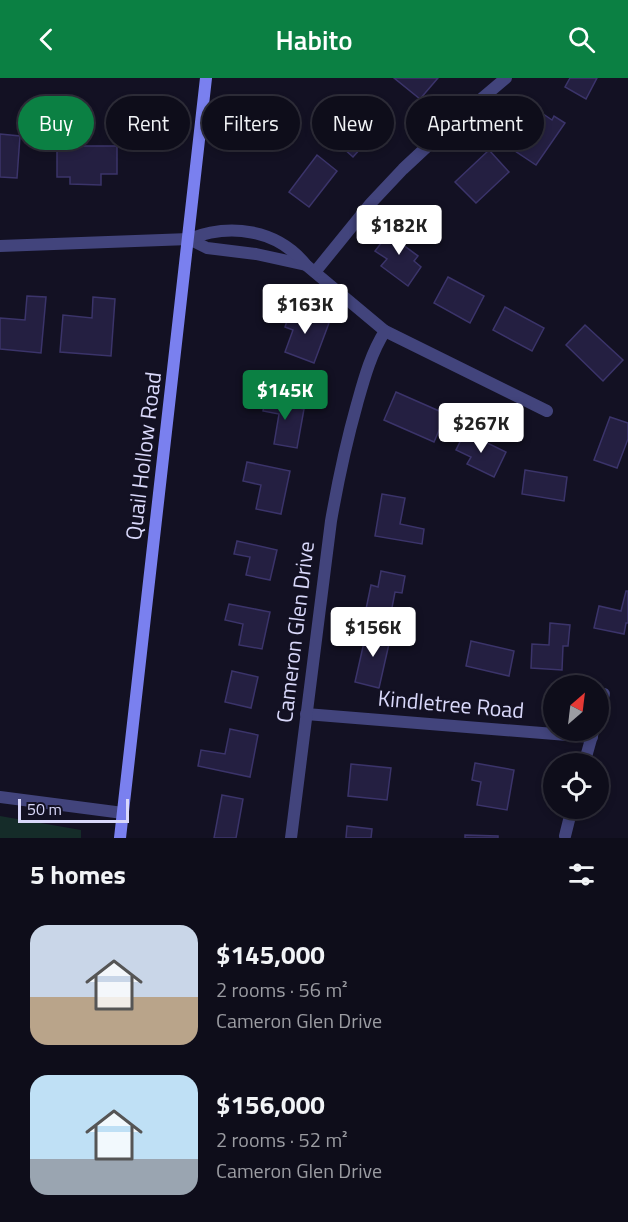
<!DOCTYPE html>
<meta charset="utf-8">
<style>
:root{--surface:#0e0d1a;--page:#1c1b27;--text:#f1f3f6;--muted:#9b9ca2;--line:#2e2d39;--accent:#0b8043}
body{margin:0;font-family:"Titillium Web",sans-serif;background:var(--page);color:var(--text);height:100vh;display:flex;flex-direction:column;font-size:22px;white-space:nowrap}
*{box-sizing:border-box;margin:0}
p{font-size:20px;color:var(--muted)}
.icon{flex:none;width:33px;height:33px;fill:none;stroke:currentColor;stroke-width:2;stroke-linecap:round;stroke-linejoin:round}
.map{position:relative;height:760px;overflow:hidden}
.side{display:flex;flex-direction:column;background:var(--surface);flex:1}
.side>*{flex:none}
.banner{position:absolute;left:18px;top:18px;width:592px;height:54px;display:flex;gap:12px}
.needle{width:39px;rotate:28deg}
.fabs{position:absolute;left:543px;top:597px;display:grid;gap:12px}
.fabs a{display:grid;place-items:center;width:66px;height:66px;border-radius:50%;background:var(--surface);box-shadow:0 3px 9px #0003,0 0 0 2px var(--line);font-size:30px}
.scale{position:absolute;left:18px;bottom:15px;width:111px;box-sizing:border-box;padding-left:6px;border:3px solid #d9d8fa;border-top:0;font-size:16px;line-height:21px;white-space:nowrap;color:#d9d8fa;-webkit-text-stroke:4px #131123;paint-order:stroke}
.price{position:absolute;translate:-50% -51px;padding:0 14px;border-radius:6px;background:#fff;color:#222;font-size:20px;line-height:39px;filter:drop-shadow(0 2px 3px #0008)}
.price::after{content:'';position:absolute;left:50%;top:36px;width:18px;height:14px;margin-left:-9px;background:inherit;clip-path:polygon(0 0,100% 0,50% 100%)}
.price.current{background:var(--accent);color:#fff}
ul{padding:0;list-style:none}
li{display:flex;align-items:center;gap:18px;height:150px;padding:0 30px}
li span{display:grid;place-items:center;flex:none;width:168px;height:120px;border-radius:18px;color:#555}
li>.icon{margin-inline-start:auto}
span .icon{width:72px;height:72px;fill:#fffc;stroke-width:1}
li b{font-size:26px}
h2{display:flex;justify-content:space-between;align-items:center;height:72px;padding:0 30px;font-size:26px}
.tag{padding:0 21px;border-radius:27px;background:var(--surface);box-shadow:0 3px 9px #0003,0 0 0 2px var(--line);font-size:21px;line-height:54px}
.tag.current{background:var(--accent);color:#fff}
header{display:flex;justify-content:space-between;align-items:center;height:78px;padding:0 30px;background:var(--accent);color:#fff;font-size:27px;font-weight:600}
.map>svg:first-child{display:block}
.green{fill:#152c29}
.building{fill:#241f41;stroke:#3b346a;stroke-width:1.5}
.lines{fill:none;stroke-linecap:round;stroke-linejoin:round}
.minor{stroke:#42447c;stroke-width:12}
.tertiary{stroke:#42447c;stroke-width:12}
.secondary{stroke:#7a80ef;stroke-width:12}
.labels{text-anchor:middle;stroke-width:4.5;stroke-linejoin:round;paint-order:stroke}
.street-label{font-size:22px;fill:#d9d8fa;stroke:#131123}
</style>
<header><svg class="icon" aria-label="back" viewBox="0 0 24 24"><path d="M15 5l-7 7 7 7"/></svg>Habito<svg class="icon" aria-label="search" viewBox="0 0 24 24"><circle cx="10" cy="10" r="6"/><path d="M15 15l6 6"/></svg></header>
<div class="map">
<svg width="628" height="760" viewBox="0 0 628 760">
<rect width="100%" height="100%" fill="#131123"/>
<path class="green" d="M0 738 81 752V760H0Z"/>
<g class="building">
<path d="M394 0H438L420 21Z"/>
<path d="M570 0H597L586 21 565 9Z"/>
<path d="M351 18 382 47 353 79 312 42 328 25 337 33Z"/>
<path d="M533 29 552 42 554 38 565 45 536 87 506 67Z"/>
<path d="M0 56 20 58 17 100 0 99Z"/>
<path d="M57 68H117V96H101V107L70 106V99H57Z"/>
<path d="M489 72 509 94 476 125 455 104Z"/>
<path d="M317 77 337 93 309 129 289 114Z"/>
<path d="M395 147 409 157 402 166 418 178 414 183 421 189 408 208 381 188 387 181 375 173Z"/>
<path d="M448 199 484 218 470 245 434 225Z"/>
<path d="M27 218 46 219 41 275 0 271V240L25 242Z"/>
<path d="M93 219 115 221 111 278 60 274 63 237 92 240Z"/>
<path d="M505 229 544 250 532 273 493 252Z"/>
<path d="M291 231 329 245 314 285 285 274 293 252 285 249Z"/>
<path d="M585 247 623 282 603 303 566 267Z"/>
<path d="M396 314 446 336 434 364 384 342Z"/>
<path d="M266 317 291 322 290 328 304 331 297 370 274 366 279 336 263 333Z"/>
<path d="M610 339 628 345V361L617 390 594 382Z"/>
<path d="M465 354 506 374 494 399 467 386 471 379 456 372Z"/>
<path d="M247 384 290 393 281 436 256 431 261 407 243 403Z"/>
<path d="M525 392 567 399 564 423 522 416Z"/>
<path d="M382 416 405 420 400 446 424 451 422 466 375 458Z"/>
<path d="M237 463 277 472 270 502 246 497 250 479 234 476Z"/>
<path d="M381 493 405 498 402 515 395 514 390 540 365 536 371 507 378 509Z"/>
<path d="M626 513H628V545H626L624 556 594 550 599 528 621 533Z"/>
<path d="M229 526 270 534 262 571 239 567 243 546 225 542Z"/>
<path d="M550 545 570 547 568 568H563L562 592 531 590 532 566 549 567Z"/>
<path d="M367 551 391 557 379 610 355 604Z"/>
<path d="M471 563 514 573 509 598 466 588Z"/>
<path d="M232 593 258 599 251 630 225 624Z"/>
<path d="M230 651 258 657 250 699 198 688 201 672 225 676Z"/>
<path d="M475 685 514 692 507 732 477 727 481 704 472 702Z"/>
<path d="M351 686 391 690 387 722 348 718Z"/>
<path d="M222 717 243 721 236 760H214Z"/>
<path d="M347 748 372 751 371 760H346Z"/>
<path d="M465 757 498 758V760H465Z"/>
</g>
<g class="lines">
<g class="minor">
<path d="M189 161 207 170 256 176 306 187"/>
<path d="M0 168 189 161C230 145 277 151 306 187L385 253 547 333"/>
<path d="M315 194 371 125 403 91 448 49 506 0"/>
<path d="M598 635 604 616"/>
<path d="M306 636 592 659"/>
<path d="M584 686 593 654"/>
<path d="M565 758 572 730"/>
<path d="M291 760 331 443C338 403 346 365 357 326 364 301 371 275 385 253"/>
</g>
<path class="tertiary" d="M0 719 123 735"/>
<path class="secondary" d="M120 760 206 0"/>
</g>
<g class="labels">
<g class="street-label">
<text transform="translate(143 378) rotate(-83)" y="8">Quail Hollow Road</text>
<text transform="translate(295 554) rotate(-83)" y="8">Cameron Glen Drive</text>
<text transform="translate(451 626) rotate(5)" y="8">Kindletree Road</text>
</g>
</g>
</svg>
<div class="fabs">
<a><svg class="needle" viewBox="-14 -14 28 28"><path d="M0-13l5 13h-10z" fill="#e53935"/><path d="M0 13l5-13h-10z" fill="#9b9ca2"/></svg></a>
<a><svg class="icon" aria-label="locate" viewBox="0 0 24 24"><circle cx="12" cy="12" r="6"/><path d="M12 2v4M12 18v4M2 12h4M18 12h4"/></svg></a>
</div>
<div class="scale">50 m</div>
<b class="price" style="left:399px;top:178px">$182K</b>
<b class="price" style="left:305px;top:257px">$163K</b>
<b class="price current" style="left:285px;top:343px">$145K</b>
<b class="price" style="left:481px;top:376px">$267K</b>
<b class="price" style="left:373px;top:580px">$156K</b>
<div class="banner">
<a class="tag current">Buy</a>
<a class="tag">Rent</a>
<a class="tag">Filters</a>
<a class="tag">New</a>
<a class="tag">Apartment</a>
</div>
</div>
<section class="side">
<h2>5 homes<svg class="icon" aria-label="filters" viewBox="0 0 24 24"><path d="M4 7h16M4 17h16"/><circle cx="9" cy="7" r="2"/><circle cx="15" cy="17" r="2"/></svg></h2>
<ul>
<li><span style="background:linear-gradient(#c9d6e8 60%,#b9a48a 0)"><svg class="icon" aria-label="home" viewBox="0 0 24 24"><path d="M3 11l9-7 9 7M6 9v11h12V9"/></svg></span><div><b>$145,000</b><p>2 rooms · 56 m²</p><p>Cameron Glen Drive</p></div></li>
<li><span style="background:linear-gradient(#bfe0f5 70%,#9aa5b1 0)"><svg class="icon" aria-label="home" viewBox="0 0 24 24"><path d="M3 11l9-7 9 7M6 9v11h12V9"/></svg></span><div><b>$156,000</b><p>2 rooms · 52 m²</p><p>Cameron Glen Drive</p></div></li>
</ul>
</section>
